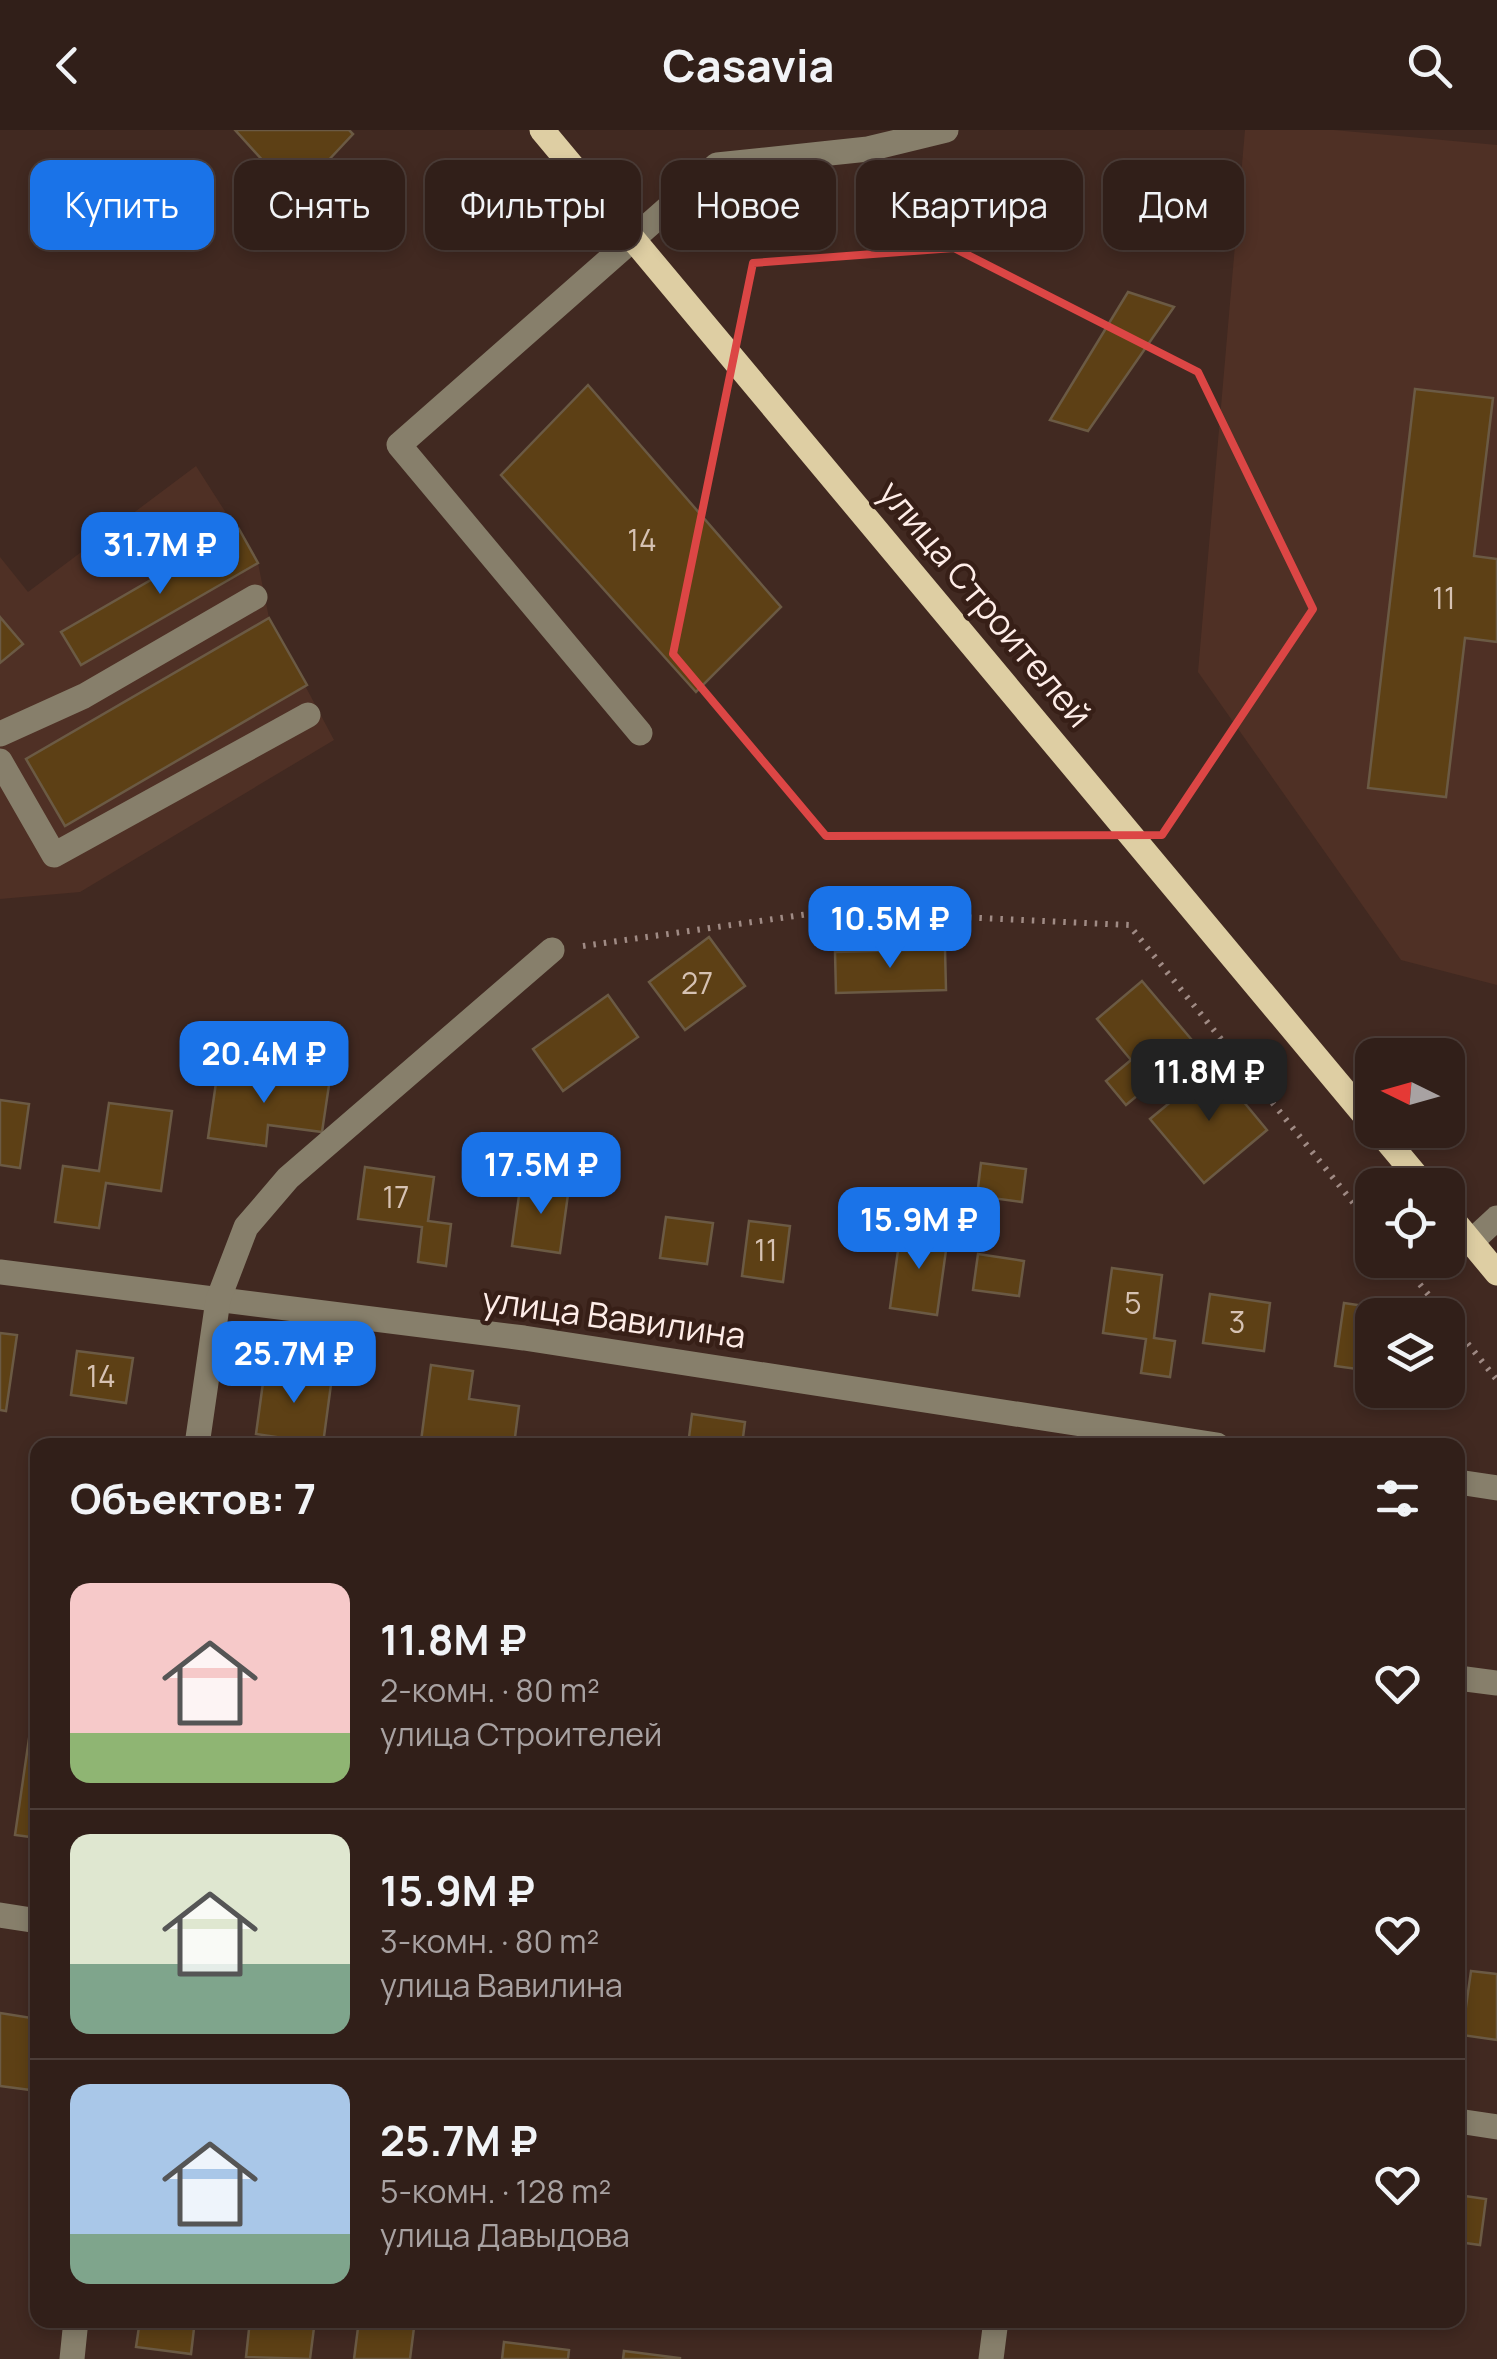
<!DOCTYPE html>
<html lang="ru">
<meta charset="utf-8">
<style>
:root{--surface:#311f19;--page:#392722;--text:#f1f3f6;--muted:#a8a2a2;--line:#4c3d38;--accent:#1a73e8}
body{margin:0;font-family:Manrope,sans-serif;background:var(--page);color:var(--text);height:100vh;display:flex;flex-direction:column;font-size:38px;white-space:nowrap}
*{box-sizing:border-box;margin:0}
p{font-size:32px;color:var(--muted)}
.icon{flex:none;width:55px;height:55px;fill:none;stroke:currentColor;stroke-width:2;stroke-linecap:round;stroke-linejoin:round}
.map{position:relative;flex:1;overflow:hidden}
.details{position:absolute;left:30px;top:1308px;width:1435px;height:890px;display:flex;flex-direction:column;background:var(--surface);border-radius:20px;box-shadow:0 5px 15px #0003,0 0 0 2px var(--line)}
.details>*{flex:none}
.top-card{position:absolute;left:30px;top:30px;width:1438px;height:90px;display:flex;gap:20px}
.needle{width:65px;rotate:275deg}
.buttons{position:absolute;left:1355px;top:908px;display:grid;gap:20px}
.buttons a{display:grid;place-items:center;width:110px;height:110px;border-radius:20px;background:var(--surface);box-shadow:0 5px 15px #0003,0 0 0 2px var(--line);font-size:50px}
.price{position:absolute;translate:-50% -85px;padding:0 22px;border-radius:20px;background:var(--accent);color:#fff;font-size:32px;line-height:65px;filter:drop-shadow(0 2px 5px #0008)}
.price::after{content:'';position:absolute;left:50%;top:60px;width:30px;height:22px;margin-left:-15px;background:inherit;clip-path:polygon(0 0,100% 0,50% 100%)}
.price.active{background:#222;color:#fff}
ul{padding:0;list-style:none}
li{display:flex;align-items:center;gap:30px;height:250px;padding:0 40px}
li+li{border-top:2px solid var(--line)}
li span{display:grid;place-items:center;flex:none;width:280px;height:200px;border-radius:20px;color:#555}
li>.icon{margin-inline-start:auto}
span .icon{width:120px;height:120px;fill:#fffc;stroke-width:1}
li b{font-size:42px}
h2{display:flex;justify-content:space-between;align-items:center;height:120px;padding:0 40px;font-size:42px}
.chip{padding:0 35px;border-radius:20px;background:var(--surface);box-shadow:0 5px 15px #0003,0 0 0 2px var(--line);font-size:35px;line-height:90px}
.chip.active{background:var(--accent);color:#fff}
header{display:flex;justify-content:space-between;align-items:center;height:130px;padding:0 40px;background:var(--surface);font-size:45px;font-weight:700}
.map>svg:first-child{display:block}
.built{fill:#4f3025}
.building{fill:#5d4015;stroke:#6b5a44;stroke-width:2.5}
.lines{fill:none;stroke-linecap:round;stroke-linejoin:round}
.path{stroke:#a08b85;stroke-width:6;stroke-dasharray:2.5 8;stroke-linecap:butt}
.minor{stroke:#877f6b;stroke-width:25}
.major{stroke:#decea3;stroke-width:25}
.marked{fill:none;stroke:#dc4645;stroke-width:8;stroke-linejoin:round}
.labels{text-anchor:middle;stroke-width:9;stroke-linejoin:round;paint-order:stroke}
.number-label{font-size:30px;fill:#d6c2b3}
.street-label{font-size:35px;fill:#feede8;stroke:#371f17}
</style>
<header><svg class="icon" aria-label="back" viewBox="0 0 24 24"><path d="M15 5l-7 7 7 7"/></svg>Casavia<svg class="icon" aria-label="search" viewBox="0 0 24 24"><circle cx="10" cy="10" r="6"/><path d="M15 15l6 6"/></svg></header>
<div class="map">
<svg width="1497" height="2229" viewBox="0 0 1497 2229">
<rect width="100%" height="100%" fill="#412921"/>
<g class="built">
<path d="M1245 0H1334L1497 15V855L1401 830 1198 542Z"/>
<path d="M196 336 258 433 269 488 334 610 80 762 0 769V427L28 462Z"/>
</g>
<g class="building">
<path d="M235 0H349L353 4 295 66Z"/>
<path d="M1128 162 1174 177 1088 301 1050 290Z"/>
<path d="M588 255 781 477 696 562 501 345Z"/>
<path d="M1415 259 1493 268 1474 426 1497 429V512L1465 508 1446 667 1368 658Z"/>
<path d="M239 399 258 433 81 535 61 502Z"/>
<path d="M0 487 23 514 0 533Z"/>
<path d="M269 488 307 555 65 696 26 629Z"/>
<path d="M709 807 745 856 685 900 649 852Z"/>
<path d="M945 819 946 860 836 863 835 822Z"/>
<path d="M1142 851 1197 916 1126 975 1106 951 1131 930 1097 889Z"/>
<path d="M608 865 638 907 563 961 533 919Z"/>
<path d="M1214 936 1267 1000 1204 1053 1150 989Z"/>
<path d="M218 939 329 955 322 1002 268 995 266 1016 208 1008Z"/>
<path d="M0 970 29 974 20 1038 0 1035Z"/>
<path d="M109 973 172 981 161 1061 106 1053 99 1098 55 1092 63 1036 99 1041Z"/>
<path d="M981 1033 1026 1039 1022 1072 977 1066Z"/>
<path d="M365 1037 434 1047 428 1091 451 1094 446 1136 418 1132 422 1097 358 1089Z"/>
<path d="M521 1051 569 1057 560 1123 512 1116Z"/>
<path d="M666 1087 713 1093 707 1134 660 1128Z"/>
<path d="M749 1091 790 1096 783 1152 742 1146Z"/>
<path d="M901 1099 948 1106 937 1185 890 1178Z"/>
<path d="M978 1124 1024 1131 1019 1166 973 1160Z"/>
<path d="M1112 1138 1162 1145 1154 1208 1175 1211 1170 1247 1141 1243 1146 1209 1103 1203Z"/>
<path d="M1210 1164 1270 1173 1264 1221 1203 1213Z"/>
<path d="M1344 1173 1399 1181 1398 1185H1372V1241L1335 1236Z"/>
<path d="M0 1203 17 1205 6 1281 0 1280Z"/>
<path d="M77 1221 133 1228 126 1273 71 1265Z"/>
<path d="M431 1235 473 1241 469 1269 519 1276 514 1315H449L421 1311Z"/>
<path d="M265 1238 332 1247 323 1314 256 1304Z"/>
<path d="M692 1284 745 1292 742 1315H688Z"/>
<path d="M32 1588 38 1589V1708L15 1705Z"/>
<path d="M1471 1841 1497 1844V1910L1462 1905Z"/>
<path d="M0 1883 38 1889V1961L0 1956Z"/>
<path d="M1458 2065 1486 2069 1480 2115 1458 2112Z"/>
<path d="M140 2190H195L191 2224 136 2217Z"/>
<path d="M250 2190H315L310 2229 246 2227Z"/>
<path d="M359 2190H415L410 2229H354Z"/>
<path d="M504 2212 569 2220 568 2229H502Z"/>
<path d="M624 2221 680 2228V2229H623Z"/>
</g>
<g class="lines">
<g class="path">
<path d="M583 816 830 781 1129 795 1372 1096"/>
<path d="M1400 1130 1445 1185"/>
<path d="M1448 1189 1497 1250"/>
</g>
<g class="minor">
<path d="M640 603 399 315 717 35 868 19 946 0"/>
<path d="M0 604 84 566 255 467"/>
<path d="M0 631 54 725 308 585"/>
<path d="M1471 1112 1497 1088"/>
<path d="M0 1142 524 1208 1217 1315"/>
<path d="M197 1315 218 1170 246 1097 288 1048 552 820"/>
<path d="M1458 1352 1497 1358"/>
<path d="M1458 1548 1497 1553"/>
<path d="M0 1785 38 1791"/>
<path d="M1458 1991 1497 1997"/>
<path d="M72 2229 76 2190"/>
<path d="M991 2229 996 2190"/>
</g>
<g class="major">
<path d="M542 0 1372 994"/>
<path d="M1378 1000 1424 1055"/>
<path d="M1448 1084 1497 1143"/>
</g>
</g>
<path class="marked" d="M954 118 1198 242 1313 479 1162 705 826 706 673 524 753 133Z"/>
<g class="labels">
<g class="number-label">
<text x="642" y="421">14</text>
<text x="1444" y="479">11</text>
<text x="697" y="864">27</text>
<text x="396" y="1078">17</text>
<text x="766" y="1131">11</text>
<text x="1133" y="1184">5</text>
<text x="1237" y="1203">3</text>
<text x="101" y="1257">14</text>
</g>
<g class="street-label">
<text transform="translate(985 474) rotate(50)" y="12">улица Строителей</text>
<text transform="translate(614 1188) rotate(8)" y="12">улица Вавилина</text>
</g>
</g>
</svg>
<div class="buttons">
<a><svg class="needle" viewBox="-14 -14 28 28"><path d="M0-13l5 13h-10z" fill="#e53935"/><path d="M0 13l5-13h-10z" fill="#a8a2a2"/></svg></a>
<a><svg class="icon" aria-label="locate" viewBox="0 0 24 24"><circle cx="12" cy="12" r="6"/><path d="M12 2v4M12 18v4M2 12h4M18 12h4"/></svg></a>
<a><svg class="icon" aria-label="layers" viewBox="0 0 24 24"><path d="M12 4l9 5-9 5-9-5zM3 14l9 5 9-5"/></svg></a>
</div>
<b class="price" style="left:160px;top:467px">31.7M ₽</b>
<b class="price" style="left:890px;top:841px">10.5M ₽</b>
<b class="price" style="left:264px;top:976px">20.4M ₽</b>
<b class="price active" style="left:1209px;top:994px">11.8M ₽</b>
<b class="price" style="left:541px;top:1087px">17.5M ₽</b>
<b class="price" style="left:919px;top:1142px">15.9M ₽</b>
<b class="price" style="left:294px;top:1276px">25.7M ₽</b>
<div class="top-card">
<a class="chip active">Купить</a>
<a class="chip">Снять</a>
<a class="chip">Фильтры</a>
<a class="chip">Новое</a>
<a class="chip">Квартира</a>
<a class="chip">Дом</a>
</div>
<section class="details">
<h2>Объектов: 7<svg class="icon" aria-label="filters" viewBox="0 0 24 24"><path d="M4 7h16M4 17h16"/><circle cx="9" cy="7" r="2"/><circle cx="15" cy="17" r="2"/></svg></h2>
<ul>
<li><span style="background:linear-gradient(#f6c9c9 75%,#8fb573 0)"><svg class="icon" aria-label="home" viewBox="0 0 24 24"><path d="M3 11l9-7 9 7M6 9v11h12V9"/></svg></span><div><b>11.8M ₽</b><p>2-комн. · 80 m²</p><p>улица Строителей</p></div><svg class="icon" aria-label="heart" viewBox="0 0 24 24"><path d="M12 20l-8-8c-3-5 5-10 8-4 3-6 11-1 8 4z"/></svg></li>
<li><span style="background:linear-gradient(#dfe7d0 65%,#7fa58c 0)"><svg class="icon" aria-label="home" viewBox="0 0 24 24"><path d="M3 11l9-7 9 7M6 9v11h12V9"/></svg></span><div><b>15.9M ₽</b><p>3-комн. · 80 m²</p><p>улица Вавилина</p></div><svg class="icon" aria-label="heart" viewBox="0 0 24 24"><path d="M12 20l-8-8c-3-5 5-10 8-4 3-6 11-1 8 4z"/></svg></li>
<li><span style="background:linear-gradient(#a9c7e8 75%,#7fa58c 0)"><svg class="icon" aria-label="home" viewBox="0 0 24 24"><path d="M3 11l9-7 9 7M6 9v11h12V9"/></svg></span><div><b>25.7M ₽</b><p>5-комн. · 128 m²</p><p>улица Давыдова</p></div><svg class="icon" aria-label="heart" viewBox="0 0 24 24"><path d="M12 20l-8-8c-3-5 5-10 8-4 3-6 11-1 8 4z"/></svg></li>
</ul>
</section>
</div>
